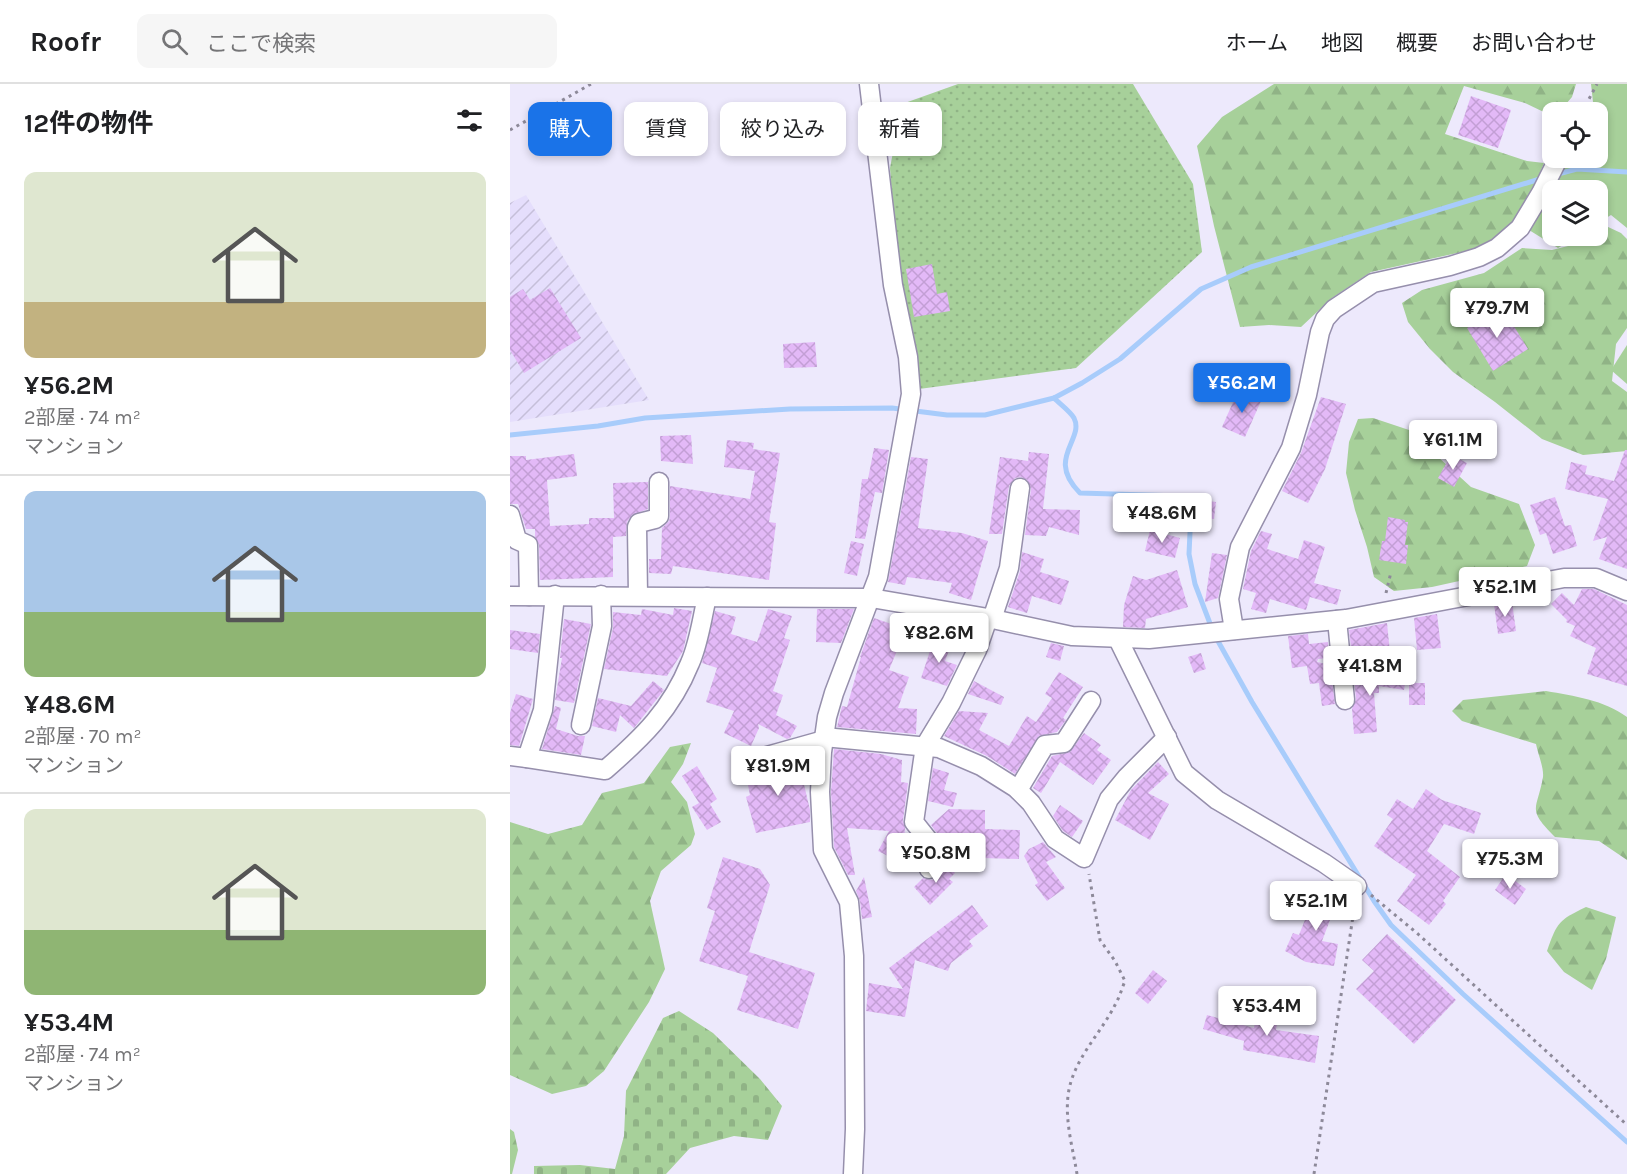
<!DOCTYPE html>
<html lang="ja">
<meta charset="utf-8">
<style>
:root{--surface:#fff;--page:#f6f6f6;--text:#202124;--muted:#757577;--line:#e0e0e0;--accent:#1a73e8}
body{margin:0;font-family:Karla,"Noto Sans JP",sans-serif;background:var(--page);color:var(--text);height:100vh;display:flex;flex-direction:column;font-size:22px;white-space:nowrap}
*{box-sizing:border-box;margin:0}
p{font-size:20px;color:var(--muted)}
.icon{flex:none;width:33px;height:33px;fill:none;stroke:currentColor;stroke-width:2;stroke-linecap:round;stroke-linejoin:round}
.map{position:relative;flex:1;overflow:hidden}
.side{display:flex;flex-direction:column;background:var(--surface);width:510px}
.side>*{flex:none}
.hud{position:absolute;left:18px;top:18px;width:570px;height:54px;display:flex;gap:12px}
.buttons{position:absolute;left:1032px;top:18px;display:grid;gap:12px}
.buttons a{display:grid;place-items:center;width:66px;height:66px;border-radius:12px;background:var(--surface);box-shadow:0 3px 9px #0003;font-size:30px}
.price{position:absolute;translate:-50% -51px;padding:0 14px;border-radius:6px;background:#fff;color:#222;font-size:20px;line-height:39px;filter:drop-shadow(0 2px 3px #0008)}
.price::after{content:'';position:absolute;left:50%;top:36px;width:18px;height:14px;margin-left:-9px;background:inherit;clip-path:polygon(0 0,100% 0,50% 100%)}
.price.active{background:var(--accent);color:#fff}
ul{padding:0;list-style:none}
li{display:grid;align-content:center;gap:12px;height:318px;padding:0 24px}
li+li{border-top:2px solid var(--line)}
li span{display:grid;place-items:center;height:186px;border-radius:12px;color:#555}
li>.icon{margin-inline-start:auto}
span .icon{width:108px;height:108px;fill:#fffc;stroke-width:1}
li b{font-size:26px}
h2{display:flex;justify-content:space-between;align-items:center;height:72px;padding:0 24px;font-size:26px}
.tag{padding:0 21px;border-radius:12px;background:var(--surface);box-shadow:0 3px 9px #0003;font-size:21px;line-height:54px}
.tag.active{background:var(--accent);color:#fff}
header{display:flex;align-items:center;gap:36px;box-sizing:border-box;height:84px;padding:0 30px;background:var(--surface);border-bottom:2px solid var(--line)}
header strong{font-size:28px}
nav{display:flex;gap:33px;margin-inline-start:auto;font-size:21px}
.search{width:420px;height:54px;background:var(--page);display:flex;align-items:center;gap:15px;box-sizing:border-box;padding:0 21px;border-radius:12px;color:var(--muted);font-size:22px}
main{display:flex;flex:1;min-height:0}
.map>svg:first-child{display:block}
.industrial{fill:url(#industrial-furrows)}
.green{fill:#a7d09a}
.forest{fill:url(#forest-firs)}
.cemetery{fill:url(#cemetery-stones)}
.park{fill:url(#park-dots)}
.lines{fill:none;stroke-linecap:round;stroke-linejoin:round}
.stream{stroke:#a8ccfb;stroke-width:5}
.building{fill:url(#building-cross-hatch)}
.minor-casing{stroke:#968fac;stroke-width:21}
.path{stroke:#8d8999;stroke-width:3;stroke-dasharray:3 4.5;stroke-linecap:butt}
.minor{stroke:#fff;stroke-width:18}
</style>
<header>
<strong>Roofr</strong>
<div class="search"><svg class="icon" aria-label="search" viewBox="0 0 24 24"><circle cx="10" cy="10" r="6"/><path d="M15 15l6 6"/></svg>ここで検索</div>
<nav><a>ホーム</a><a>地図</a><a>概要</a><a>お問い合わせ</a></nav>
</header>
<main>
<section class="side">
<h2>12件の物件<svg class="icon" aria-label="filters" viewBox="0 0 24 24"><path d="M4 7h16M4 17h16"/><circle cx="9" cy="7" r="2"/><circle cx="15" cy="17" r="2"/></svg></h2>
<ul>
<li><span style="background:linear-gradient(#dfe7d0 70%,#c2b280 0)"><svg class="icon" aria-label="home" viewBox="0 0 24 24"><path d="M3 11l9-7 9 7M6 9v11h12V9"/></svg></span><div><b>¥56.2M</b><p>2部屋 · 74 m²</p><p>マンション</p></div></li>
<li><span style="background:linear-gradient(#a9c7e8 65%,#8fb573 0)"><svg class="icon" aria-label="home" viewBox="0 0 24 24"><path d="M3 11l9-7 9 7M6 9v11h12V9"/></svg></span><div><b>¥48.6M</b><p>2部屋 · 70 m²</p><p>マンション</p></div></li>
<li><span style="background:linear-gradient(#dfe7d0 65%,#8fb573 0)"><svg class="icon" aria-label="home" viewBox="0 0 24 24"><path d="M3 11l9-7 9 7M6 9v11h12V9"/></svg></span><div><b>¥53.4M</b><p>2部屋 · 74 m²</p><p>マンション</p></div></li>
</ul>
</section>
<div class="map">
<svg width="1117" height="1090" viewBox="0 0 1117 1090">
<defs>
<pattern id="industrial-furrows" width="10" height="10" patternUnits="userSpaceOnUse" patternTransform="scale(1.5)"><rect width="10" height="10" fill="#e5defc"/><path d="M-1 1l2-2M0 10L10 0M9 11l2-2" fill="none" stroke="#c5bfd9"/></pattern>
<pattern id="forest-firs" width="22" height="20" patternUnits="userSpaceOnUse" patternTransform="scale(1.5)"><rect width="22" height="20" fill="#a7d09a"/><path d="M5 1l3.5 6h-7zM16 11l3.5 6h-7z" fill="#90b386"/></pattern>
<pattern id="cemetery-stones" width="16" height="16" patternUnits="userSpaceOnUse" patternTransform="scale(1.5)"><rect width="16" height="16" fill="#a7d09a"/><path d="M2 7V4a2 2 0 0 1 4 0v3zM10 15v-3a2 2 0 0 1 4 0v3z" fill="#90b386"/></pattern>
<pattern id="park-dots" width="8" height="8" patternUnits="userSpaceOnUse" patternTransform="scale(1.5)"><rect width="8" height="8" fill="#a7d09a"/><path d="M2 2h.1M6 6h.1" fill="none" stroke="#90b386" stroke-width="1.8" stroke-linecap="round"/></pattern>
<pattern id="building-cross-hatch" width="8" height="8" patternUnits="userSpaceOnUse" patternTransform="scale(1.5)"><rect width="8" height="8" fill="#e3b9f7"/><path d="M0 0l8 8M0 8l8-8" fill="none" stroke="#c39fd5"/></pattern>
</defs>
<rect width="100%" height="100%" fill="#ede9fc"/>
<path class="industrial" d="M16 111 139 316 0 338V119Z"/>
<g class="green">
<path d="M1081 0H1117V144L1101 131 1088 139V106H1042V152H1068L1048 164 1019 146 1055 74H1088V28H1078L1083 18Z"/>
<path d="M1117 261V300L1101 286Z"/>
</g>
<g class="forest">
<path d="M764 0H1066L1062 13 1049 28H1042V32L1015 19 954 2 935 50 1017 77 1034 79 1022 108 1004 141 979 162 861 188 822 214 791 243 759 241 730 243 704 142 687 62 712 33Z"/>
<path d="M1096 142 1111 149 1117 155V244L1106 260 1102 297 1117 308V367L1073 371 1032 355 985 318 943 288 920 265 898 238 892 219 912 206 974 189 1012 164 1042 166 1070 159 1081 152H1088V148Z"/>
<path d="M863 334 911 350 916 362 961 403 1009 420 1025 461 1017 482 922 503 884 507 864 493 857 463 845 426 836 389 839 358 848 335Z"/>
<path d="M1036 607C1064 612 1094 616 1117 633V776L1089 757 1045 753C1016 724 1027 727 1033 693 1034 684 1028 670 1026 660L952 637 942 627 953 616Z"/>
<path d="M181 659 173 680 161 698 177 718 185 750 181 761 151 787 140 817 155 885 139 918 94 987 76 1002 42 1010 0 991V738L38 750 72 741 92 709 134 699 160 663Z"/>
<path d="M1076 823 1106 833 1096 875 1082 906 1054 888 1037 867C1047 838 1049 836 1076 823Z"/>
<path d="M0 1045 4 1048 8 1066 2 1090H0Z"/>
</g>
<path class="cemetery" d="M169 927 203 949 250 995 272 1022 258 1056 224 1052 180 1064 156 1090H24V1082L70 1081 105 1085 114 1052 116 1007 153 934Z"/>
<path class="park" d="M448 0H623L683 100 692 168 566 284 409 305 387 182 380 84 392 20Z"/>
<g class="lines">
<g class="stream">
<path d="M1044 91 1067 85 1117 88"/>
<path d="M544 314C550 320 560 327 564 334 575 356 535 374 570 409L670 412 679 418 681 427 679 470 685 500 704 550 742 618 864 817 881 841 953 910 1117 1058"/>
<path d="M0 351 88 342 135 334 280 325 382 324 437 331H475L544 314 572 299 610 275 691 205 741 183 1033 94"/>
</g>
</g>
<g class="building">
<path d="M961 12 1001 26 988 64 948 51Z"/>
<path d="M422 180 427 210 437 208 440 227 404 233 396 185Z"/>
<path d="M40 204 71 254 14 289 0 266V213L13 205 20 216Z"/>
<path d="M992 223 1018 265 983 287 957 244Z"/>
<path d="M305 258 307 283 274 284 273 260Z"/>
<path d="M728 307 751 317 735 353 712 343Z"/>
<path d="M811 313 836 320 815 385 798 419 772 407 791 369Z"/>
<path d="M181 351 183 380 151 377 150 352Z"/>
<path d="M217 356 244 359 243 365 270 369 259 438 266 439 259 496 163 482 161 490 139 489V475H151L152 444 159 437 160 433V402L240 415 245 387 214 383Z"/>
<path d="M364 364 379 366 372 409 365 408 355 455 345 454 352 395H358Z"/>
<path d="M1115 366H1117V485L1089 475 1097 453 1083 457 1098 415 1055 405 1061 378 1077 382 1075 390 1104 397Z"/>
<path d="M519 368 539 370 533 425 570 426 569 451 539 443 536 452 515 451 521 405 517 396 511 393 505 394 499 402 492 450H479L490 373 518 377Z"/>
<path d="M64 370 67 392 37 396 40 442 79 440V434H104L103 399 138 398V425L122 431 117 438 116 452 103 453V493L30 496 29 461 25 453V445H16L8 420H0V372H16V376Z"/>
<path d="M941 371 957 379 944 403 928 394Z"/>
<path d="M401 373 418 375 408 444 452 449 478 457 461 516 439 509 442 499 397 493 395 501 378 498Z"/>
<path d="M1045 413 1055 442 1061 441 1067 462 1043 470 1036 449 1030 451 1020 421Z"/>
<path d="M692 416 706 418 704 435 690 434Z"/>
<path d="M878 433 895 436V438H898L895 461H898L896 480 869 476 872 457H875Z"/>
<path d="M640 446 670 454 665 474 635 467Z"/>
<path d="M751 447 762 450 757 465 788 475 794 456 815 463 804 499 831 506 827 521 800 513 796 526 760 515 756 529 741 525 746 509 733 505 741 467Z"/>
<path d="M341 457 354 460 347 492 334 489Z"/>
<path d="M512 468 534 475 530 488 559 497 551 521 522 512 517 529 498 523 510 487Z"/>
<path d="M702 469 717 471 708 514 695 518Z"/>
<path d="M667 486 678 523 636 535 635 544 613 543 614 521 623 492 636 496Z"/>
<path d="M1072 505H1084L1117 521V602L1077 590 1086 564 1060 552 1065 542 1056 538 1057 536 1041 520 1052 509 1064 521Z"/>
<path d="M1002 518 1006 547 988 550 984 520Z"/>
<path d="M164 524 182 527 173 567 157 592 94 585 103 544V528L131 531 132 525 163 531Z"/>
<path d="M258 525 282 532 274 554 280 556 263 607 273 611 266 631 287 642 280 654 277 655 248 640 249 644 241 662 214 649 224 627 196 618 207 584 192 579 205 527 226 533 221 550 247 558Z"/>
<path d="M307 525H344L331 559 306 558Z"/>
<path d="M927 530 931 564 907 566 904 534Z"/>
<path d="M364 534 396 545 379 586 399 593 388 624 407 625 406 650 327 643 332 622 337 623 351 573H350Z"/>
<path d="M54 535 81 540 64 619 45 616 52 574H50Z"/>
<path d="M877 539 880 569 842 572 839 546Z"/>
<path d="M0 546 30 550 28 569 0 565Z"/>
<path d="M798 550 799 560 818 558 819 574 808 575 807 578 820 581 825 620 812 622 809 599 800 600 797 582 782 584 778 552Z"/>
<path d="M424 555 441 561 435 577 447 581 437 602 411 594Z"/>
<path d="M541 559 554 562 550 577 536 573Z"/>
<path d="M691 569 696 585 684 589 678 573Z"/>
<path d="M843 584 896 593 894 606 869 602V609H864L867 648 844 650 842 625 846 615Z"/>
<path d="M549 588 573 603 553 634 556 636 547 648 529 652 505 690 477 672 434 652 449 627 478 629 469 646 499 662 517 632 526 638 542 614 535 610Z"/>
<path d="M143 597 154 606 124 644 110 631 106 648 82 642 88 614 121 622Z"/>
<path d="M464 597 494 613 491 621 458 610Z"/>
<rect x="899" y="599" width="16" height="22"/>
<path d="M6 610 23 615 9 662 0 661V629Z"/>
<path d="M45 622 51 624 46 645 68 652H75L71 671 32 665Z"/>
<path d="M574 649 591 661 587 666 601 676 583 701 550 678 531 709 523 704 542 672 560 668Z"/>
<path d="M324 665 371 670 392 676 391 698 398 699 393 736 395 744 393 767 404 756 411 765 408 787 368 767 379 747 337 744 345 791H338L324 763 321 708Z"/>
<path d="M288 675 300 726V738L246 749 236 713 240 711 237 696 246 694 244 687Z"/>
<path d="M648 678 659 690 638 709 659 720 640 756 605 736 621 706Z"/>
<path d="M187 682 207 715 200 720 211 738 197 746 182 723 189 719 172 692Z"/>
<path d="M423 684 439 689 434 706 447 709 443 723 418 717Z"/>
<path d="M916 705 932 716 971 729 964 750 934 740 917 767 950 793 933 817 936 820 919 841 887 817 906 791 864 762 883 735 877 731 887 715 903 725Z"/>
<path d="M550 721 573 737 562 753 553 747 543 732Z"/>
<path d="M439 725 475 726V745L510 746 509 775 433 773 434 759 421 741Z"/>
<path d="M533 758 546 773 536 778 555 804 537 817 525 801 528 799 514 772 519 765Z"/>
<path d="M213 773 250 785 260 801 239 868 305 889 288 945 227 926 238 892 189 877 205 827 197 824Z"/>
<path d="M432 776 445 789 439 795 443 798 420 821 404 803 413 794 422 796 427 793Z"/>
<path d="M996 790 1016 805 1005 821 985 806Z"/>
<path d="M354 793 362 833 352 835 350 817 346 807Z"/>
<path d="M816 800 832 811 816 834 820 836 812 857 828 860 824 882 796 878 775 867 783 849 789 851 798 828Z"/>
<path d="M462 821 478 842 459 857 463 862 441 879 438 887 405 876 395 933 356 927 359 899 393 905 379 884Z"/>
<path d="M877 850 946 916 904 960 846 905 864 887 852 876Z"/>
<path d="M643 886 657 897 638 920 625 909Z"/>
<path d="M747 925 769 928 766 946 809 952 805 979 733 966 734 957 693 945 697 931 744 944Z"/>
</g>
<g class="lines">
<defs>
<g id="minor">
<path d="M0 431 7 456 18 461 19 512"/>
<path d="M128 511 127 443 129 439 145 435 149 432V398"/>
<path d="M0 512 361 514 478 534 562 552 639 555 836 535 1054 494H1086L1117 507"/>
<path d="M482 535 499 484 510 404"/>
<path d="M827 536 835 616"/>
<path d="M724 546 719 515 730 463 781 364 797 311 810 248 815 235 824 225 863 199 940 182 969 173 987 164 1010 144 1031 109 1046 79"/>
<path d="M608 555 674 689 707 716 814 779 847 802"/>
<path d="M71 641 92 542 91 511"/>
<path d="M314 653 429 664 471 682 506 704 521 719 545 755 574 774 599 715 617 693 657 653"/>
<path d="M0 672 17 674 33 626 45 511"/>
<path d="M17 674 95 686C133 653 161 626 180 579 189 559 192 534 197 513"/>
<path d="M243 676 314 656"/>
<path d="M508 706 535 661 554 659 581 617"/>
<path d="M419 785 423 762 404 738 415 662 441 619 467 566 478 534"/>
<path d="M343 1090 345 1045 344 872 339 818 313 766 310 708 312 668 317 633 324 609 368 493 401 310 398 273 383 201 359 0"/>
</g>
</defs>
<use href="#minor" class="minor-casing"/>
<g class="path">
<path d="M1072 28 1087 0"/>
<path d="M0 46 81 0"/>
<path d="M876 509 881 488"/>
<path d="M861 811 908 850 1117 1041"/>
<path d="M567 1090C563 1065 555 1038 558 1012 562 976 591 950 606 919 610 912 612 904 615 897L605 877 590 856 579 790"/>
<path d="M804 1090 845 819"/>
</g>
<use href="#minor" class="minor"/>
</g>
</svg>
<div class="buttons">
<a><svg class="icon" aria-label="locate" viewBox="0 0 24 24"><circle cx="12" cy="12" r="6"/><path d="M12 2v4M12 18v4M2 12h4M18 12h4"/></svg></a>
<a><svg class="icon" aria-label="layers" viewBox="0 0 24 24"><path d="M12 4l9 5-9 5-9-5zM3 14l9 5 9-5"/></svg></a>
</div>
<b class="price" style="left:987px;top:255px">¥79.7M</b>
<b class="price active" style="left:732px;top:330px">¥56.2M</b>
<b class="price" style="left:943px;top:387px">¥61.1M</b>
<b class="price" style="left:652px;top:460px">¥48.6M</b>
<b class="price" style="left:995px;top:534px">¥52.1M</b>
<b class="price" style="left:429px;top:580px">¥82.6M</b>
<b class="price" style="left:860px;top:613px">¥41.8M</b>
<b class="price" style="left:268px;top:713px">¥81.9M</b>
<b class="price" style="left:426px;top:800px">¥50.8M</b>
<b class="price" style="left:1000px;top:806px">¥75.3M</b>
<b class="price" style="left:806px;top:848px">¥52.1M</b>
<b class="price" style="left:757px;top:953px">¥53.4M</b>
<div class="hud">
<a class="tag active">購入</a>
<a class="tag">賃貸</a>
<a class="tag">絞り込み</a>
<a class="tag">新着</a>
</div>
</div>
</main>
